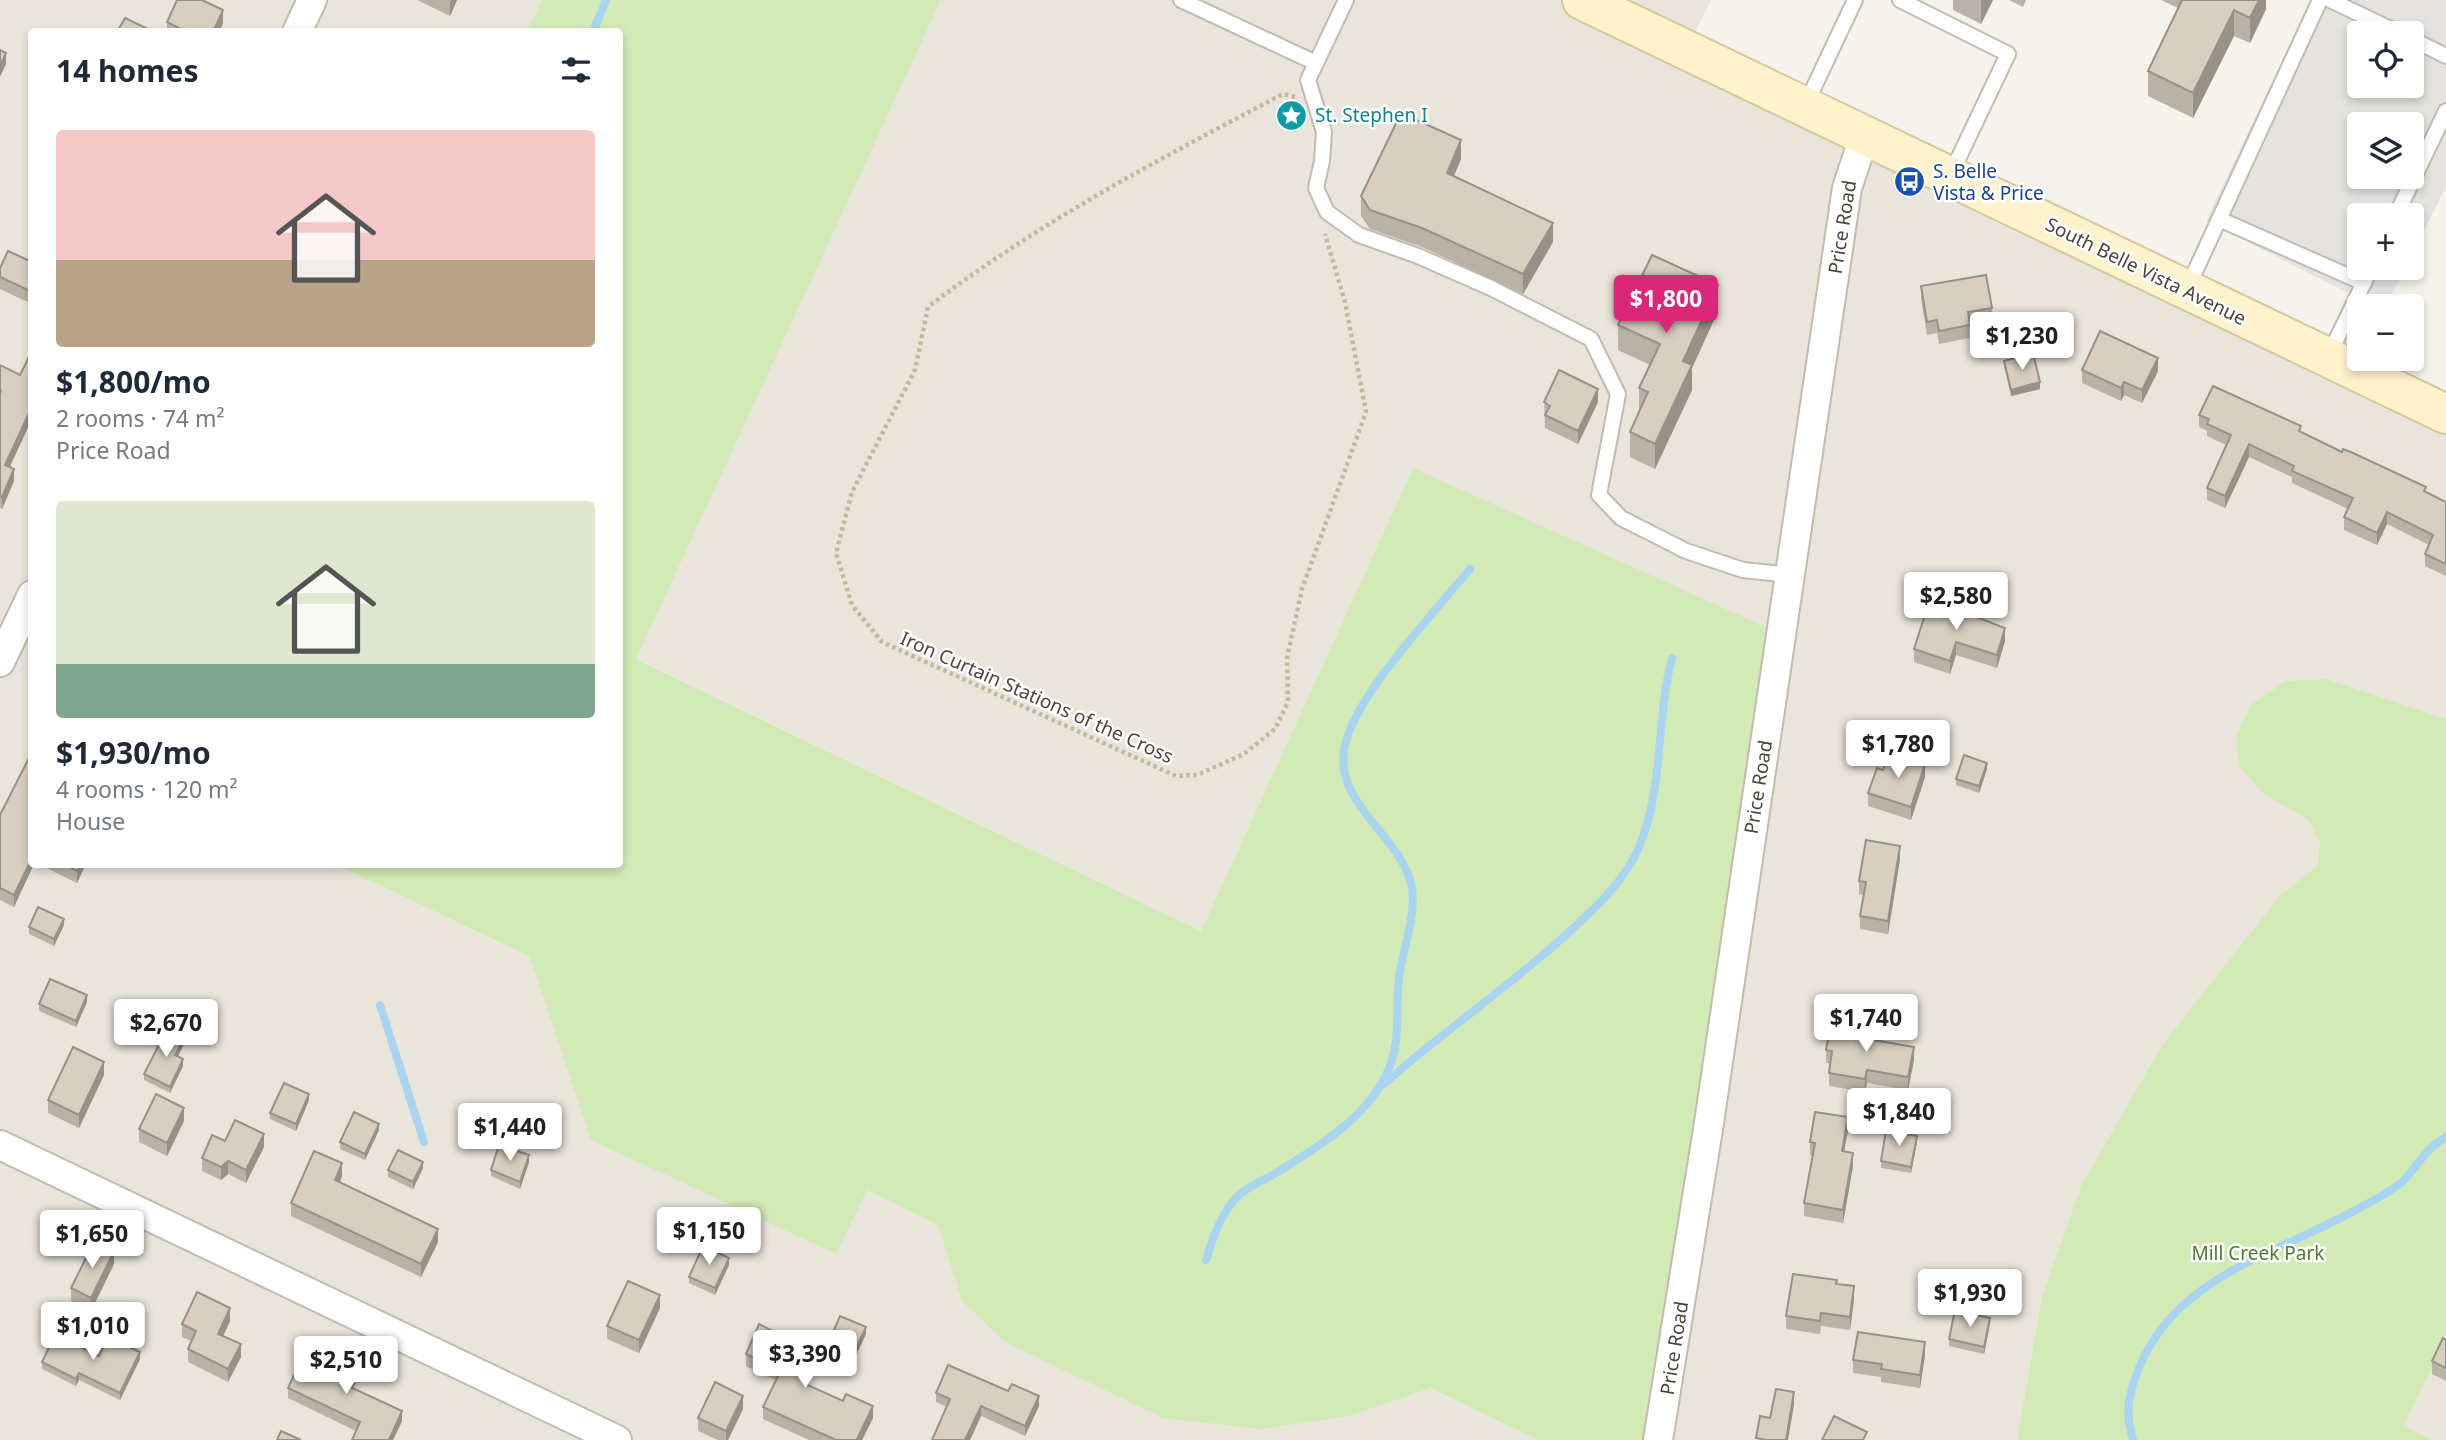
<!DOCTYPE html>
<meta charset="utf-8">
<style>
:root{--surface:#fff;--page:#f6f6f7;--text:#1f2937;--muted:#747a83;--accent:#db2777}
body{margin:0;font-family:"Noto Sans",sans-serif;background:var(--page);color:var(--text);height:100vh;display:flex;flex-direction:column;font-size:26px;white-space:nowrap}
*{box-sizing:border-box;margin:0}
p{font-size:23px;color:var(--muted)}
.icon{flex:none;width:38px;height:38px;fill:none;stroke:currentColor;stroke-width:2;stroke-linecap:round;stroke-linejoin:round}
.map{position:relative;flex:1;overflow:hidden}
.panel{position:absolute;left:28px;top:28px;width:595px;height:840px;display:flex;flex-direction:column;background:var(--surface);border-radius:7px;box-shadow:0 4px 10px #0003}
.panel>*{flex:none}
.tools{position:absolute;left:2347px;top:21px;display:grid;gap:14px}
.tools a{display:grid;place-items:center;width:77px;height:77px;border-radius:7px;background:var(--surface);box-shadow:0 4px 10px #0003;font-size:35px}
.price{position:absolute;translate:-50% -60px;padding:0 16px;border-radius:7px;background:#fff;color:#222;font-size:23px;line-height:46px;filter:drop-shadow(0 2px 4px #0008)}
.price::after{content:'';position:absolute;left:50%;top:42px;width:21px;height:16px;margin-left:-10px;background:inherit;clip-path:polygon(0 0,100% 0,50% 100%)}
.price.active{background:var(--accent);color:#fff}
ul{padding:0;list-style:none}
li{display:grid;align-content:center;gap:14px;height:371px;padding:0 28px}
li span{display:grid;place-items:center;height:217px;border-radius:7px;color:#555}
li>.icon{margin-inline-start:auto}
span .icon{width:126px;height:126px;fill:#fffc;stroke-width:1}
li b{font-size:30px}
h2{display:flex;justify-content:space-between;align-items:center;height:84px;padding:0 28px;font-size:30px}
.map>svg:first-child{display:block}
.residential{fill:#eae5da}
.green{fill:#d2eab5}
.parking{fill:#e5e3e0;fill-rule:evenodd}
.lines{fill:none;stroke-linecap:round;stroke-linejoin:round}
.stream{stroke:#a9d4f2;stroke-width:8}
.lane-casing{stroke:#c2bbae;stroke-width:18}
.street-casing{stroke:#c2bbae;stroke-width:32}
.secondary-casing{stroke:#d6c79b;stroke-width:42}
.path{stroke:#c4b79f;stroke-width:4.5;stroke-dasharray:3.5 3.5;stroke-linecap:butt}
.lane{stroke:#fff;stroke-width:14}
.street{stroke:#fff;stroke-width:28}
.secondary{stroke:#fff3cd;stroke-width:38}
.wall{fill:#bab2a6}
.shaded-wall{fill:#979187}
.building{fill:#d8cfc1;stroke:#979187;stroke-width:2}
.labels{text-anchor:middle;stroke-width:5;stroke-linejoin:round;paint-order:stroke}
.culture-label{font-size:19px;fill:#0d838f;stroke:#fff;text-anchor:start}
.transit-label{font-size:19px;fill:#164399;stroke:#fff;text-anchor:start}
.street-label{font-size:19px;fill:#4b4439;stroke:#fff}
.park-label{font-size:19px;fill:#4a7f2a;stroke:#fff}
</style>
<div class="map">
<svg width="2446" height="1440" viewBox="0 0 2446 1440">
<rect width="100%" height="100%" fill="#f6f3ec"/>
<g class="residential">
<path d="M0 0H542L527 31 32 32V864L337 865 1538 1440H0Z"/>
<path d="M941 0H1577L2446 414V777L2042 1297 2017 1440H1658L1413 468 1201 931 635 658Z"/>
<path d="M1582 0H1711L1686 50Z"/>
<path d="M2446 1338V1440H2433L2404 1426Z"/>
</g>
<g class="green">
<path d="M542 0H941L636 659 1201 931 1413 468 1781 634 1658 1440H1538L1430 1388 1352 1415 1263 1429 1163 1418 1005 1342 962 1301 938 1225 867 1190 836 1254 591 1140 530 957 337 865 620 864V32L527 31Z"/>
<path d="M2327 679 2446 719V1338L2404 1426 2433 1440H2017L2042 1297 2082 1184 2163 1044 2279 897 2318 865 2320 842 2308 820 2263 793 2239 766 2236 735 2251 705 2286 681Z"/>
</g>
<path class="parking" d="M2311 0H2446V187L2412 255V215H2359V268H2405L2385 306H2374L2206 221ZM2359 33H2412V86H2359ZM2359 124H2412V177H2359Z"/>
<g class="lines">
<g class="stream">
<path d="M593 32 606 0"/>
<path d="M380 1005 424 1142"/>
<path d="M1384 1084C1443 1031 1510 987 1569 932 1596 907 1624 882 1639 847 1664 788 1656 719 1672 658"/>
<path d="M1206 1260C1213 1237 1221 1212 1239 1195 1249 1186 1264 1180 1276 1173 1321 1145 1378 1112 1393 1056 1400 1031 1396 1003 1399 977 1403 950 1418 909 1411 883 1398 833 1332 803 1345 745 1357 693 1435 612 1470 569"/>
<path d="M2133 1440C2125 1414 2128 1394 2139 1368 2177 1274 2281 1253 2361 1207 2374 1200 2391 1192 2402 1182 2421 1164 2420 1153 2446 1137"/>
</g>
<defs>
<g id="lane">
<path d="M1181 0 1316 63"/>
<path d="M1346 0 1308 80 1324 132 1322 161 1316 188 1327 212 1359 235 1418 256 1491 288 1591 339 1618 394 1599 495 1621 518 1686 551 1743 570 1791 575"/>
<path d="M1900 0 2008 54 1950 176"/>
<path d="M2330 0 2399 33"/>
<path d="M2412 39 2446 56"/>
<path d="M1805 106 1855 0"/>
<path d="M2396 215 2446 111"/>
<path d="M2219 219 2364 283"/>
<path d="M2187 289 2320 0"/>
<path d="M2329 355 2371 268"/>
</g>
<g id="street">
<path d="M297 32 312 0"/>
<path d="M0 662 32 595"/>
<path d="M0 1145 617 1440"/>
<path d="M1658 1440 1709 1123 1847 188 1864 137"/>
</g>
<path id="secondary" d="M1582 0 2446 414"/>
</defs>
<use href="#lane" class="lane-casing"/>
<use href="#street" class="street-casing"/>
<use href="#secondary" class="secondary-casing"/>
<path class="path" d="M1295 97 1283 94C1161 158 1038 223 928 307L915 370 852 492 836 553 852 605 882 642 1176 776 1197 775 1244 754 1275 729 1288 702 1287 658 1302 589 1366 412 1345 302 1325 234"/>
<use href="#lane" class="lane"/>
<use href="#street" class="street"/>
<use href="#secondary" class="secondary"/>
</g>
<g class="wall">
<path d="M417 0H457L450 16Z"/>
<path d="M1953 0H1993L1981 24 1953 10Z"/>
<path d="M2009 0H2026L2023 7Z"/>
<path d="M2161 0H2266V9L2250 43 2234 36 2193 118 2148 96V71L2178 8Z"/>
<path d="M167 22 223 23 219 32H167Z"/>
<path d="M1461 159 1454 176 1553 242 1523 294 1422 247 1370 229 1361 216V196Z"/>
<path d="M32 262V304L0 289V268Z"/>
<path d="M1921 286 1992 308V321L1970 325V338L1939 344 1937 333 1927 335 1921 299Z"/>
<path d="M1718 311 1692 368V390L1655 469 1630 457V432L1639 412V388L1650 365 1618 350V325Z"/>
<path d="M32 351V426L29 425 10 467 14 481 2 509 0 508V365L20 375Z"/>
<path d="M2004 361 2040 389 2011 396 2004 367Z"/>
<path d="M2082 370 2158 371 2142 403 2124 395 2121 401 2082 383Z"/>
<path d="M1544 402H1598L1578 444 1545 428Z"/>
<path d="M2199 415 2301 432 2446 502V576L2425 566V554L2429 545 2387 524 2377 545 2344 530V517L2348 509 2292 483V477L2249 457 2225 508 2207 500V488L2226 445 2207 436V431L2199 427Z"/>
<path d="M1930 599 2005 641 1997 668 1956 655 1950 674 1914 662V649Z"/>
<path d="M1987 769 1979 793 1956 785V779Z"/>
<path d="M1925 777 1911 820 1868 806V793Z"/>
<path d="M0 815 32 864H34L14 907 0 900Z"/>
<path d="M1900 859 1888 934 1860 929V916L1863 895 1859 894V881Z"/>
<path d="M38 864H86L77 883Z"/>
<path d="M64 925 54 946 29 934V927Z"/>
<path d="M87 1002 76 1027 39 1011V1004Z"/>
<path d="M1874 1041 1914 1060 1908 1090 1867 1083 1865 1092 1829 1086V1073L1830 1063H1826V1050Z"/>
<path d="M184 1044 178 1056 183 1066 170 1093 144 1080V1074Z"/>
<path d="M104 1075 79 1128 48 1113V1100Z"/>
<path d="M309 1100 296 1131 270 1119V1113Z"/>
<path d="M184 1121 167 1156 139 1142V1129Z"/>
<path d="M379 1130 365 1160 340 1149V1142Z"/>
<path d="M1848 1130 1844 1151 1853 1166 1843 1223 1804 1216V1203L1813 1156 1810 1155V1142Z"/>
<path d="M225 1141 264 1147 246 1183 228 1174 221 1180 202 1171V1158Z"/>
<path d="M1917 1142 1911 1173 1881 1168V1161Z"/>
<path d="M529 1162 520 1189 491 1176V1170Z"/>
<path d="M423 1168 413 1189 388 1177V1170Z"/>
<path d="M342 1176 340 1183 438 1242 421 1277 291 1216V1203Z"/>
<path d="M114 1264 91 1311 71 1301V1288Z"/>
<path d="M729 1265 715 1295 689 1283V1277Z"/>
<path d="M1837 1284 1854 1299 1850 1330 1821 1326 1820 1334 1786 1329V1316Z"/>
<path d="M660 1308 639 1353 607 1339V1326Z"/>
<path d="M230 1321 223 1336 241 1357 228 1382 188 1362V1349L191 1341 182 1337V1324Z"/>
<path d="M1990 1324 1984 1354 1949 1346V1339Z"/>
<path d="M866 1334 852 1364 827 1352V1346Z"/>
<path d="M2446 1340V1381L2432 1374V1361Z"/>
<path d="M746 1354 817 1365 808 1385 873 1418 862 1440H809L763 1419V1407L776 1380 746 1366Z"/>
<path d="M1925 1355 1920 1388 1881 1382V1377L1853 1373V1360Z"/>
<path d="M99 1356 140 1359 120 1400 79 1380 76 1386 42 1369V1362Z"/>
<path d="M351 1364 350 1366 357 1380 352 1388 402 1421 393 1440H352L356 1431 288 1398V1388L316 1372Z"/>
<path d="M936 1393 1039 1406 1025 1436 981 1416 970 1440H932L947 1407 936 1402Z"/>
<path d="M743 1409 728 1440H718L698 1431V1418Z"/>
</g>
<g class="shaded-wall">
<path d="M451 0H457L450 16V3Z"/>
<path d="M1981 0H1993L1981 24Z"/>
<path d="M2259 0H2266V9L2250 43V18Z"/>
<path d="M223 10V23L219 32H213Z"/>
<path d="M2234 10V36L2193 118V93Z"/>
<path d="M6 53V64L0 77V66Z"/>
<path d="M1461 140V159L1447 192V173Z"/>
<path d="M1553 223V242L1523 294V274Z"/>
<path d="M1718 285V311L1692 368V390L1655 469V444L1683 361Z"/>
<path d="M2158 358V371L2142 403V390Z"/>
<path d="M2040 382V389L2011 396V390Z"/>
<path d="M2124 382V395L2121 401V388Z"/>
<path d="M1598 389V402L1578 444V431Z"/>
<path d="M29 413V425L5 477V465Z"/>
<path d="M2249 444V457L2225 508V496Z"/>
<path d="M14 469V481L2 509V497Z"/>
<path d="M2387 512V524L2377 545V533Z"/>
<path d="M2005 628V641L1997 668V655Z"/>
<path d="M1956 642V655L1950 674V661Z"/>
<path d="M1987 763V769L1979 793V786Z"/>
<path d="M1925 764V777L1911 820V807Z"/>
<path d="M1900 846V859L1888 934V921Z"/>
<path d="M32 858V864H34L14 907V895Z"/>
<path d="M80 864H86L77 883V871Z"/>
<path d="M64 919V925L54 946V939Z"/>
<path d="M87 995V1002L76 1027V1021Z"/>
<path d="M184 1038V1044L175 1062V1055Z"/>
<path d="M1914 1047V1060L1908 1090V1077Z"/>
<path d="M183 1059V1066L170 1093V1087Z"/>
<path d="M104 1062V1075L79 1128V1115Z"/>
<path d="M1867 1070V1083L1865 1092V1079Z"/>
<path d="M309 1094V1100L296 1131V1124Z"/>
<path d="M184 1108V1121L167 1156V1143Z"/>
<path d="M1848 1117V1130L1842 1164V1151Z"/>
<path d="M379 1124V1130L365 1160V1154Z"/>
<path d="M264 1134V1147L246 1183V1170Z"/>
<path d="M1917 1136V1142L1911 1173V1167Z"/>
<path d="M1853 1153V1166L1843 1223V1210Z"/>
<path d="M529 1155V1162L520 1189V1182Z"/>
<path d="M228 1161V1174L221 1180V1167Z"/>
<path d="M423 1162V1168L413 1189V1182Z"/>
<path d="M342 1163V1176L335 1194V1180Z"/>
<path d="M438 1229V1242L421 1277V1264Z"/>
<path d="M114 1251V1264L91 1311V1298Z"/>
<path d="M729 1258V1265L715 1295V1288Z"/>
<path d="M1854 1286V1299L1850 1330V1317Z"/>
<path d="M660 1295V1308L639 1353V1340Z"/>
<path d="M230 1308V1321L218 1347V1334Z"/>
<path d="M1990 1318V1324L1984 1354V1347Z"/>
<path d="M866 1327V1334L852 1364V1357Z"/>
<path d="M1925 1342V1355L1920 1388V1375Z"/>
<path d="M241 1344V1357L228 1382V1369Z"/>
<path d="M140 1352V1359L120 1400V1393Z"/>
<path d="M817 1353V1365L803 1395V1383Z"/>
<path d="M351 1354V1364L346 1375V1364Z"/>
<path d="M357 1369V1380L348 1397V1386Z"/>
<path d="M79 1373V1380L76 1386V1379Z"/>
<path d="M1794 1392V1405L1788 1440H1786Z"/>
<path d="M743 1396V1409L728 1440H726V1431Z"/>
<path d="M1039 1396V1406L1025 1436V1426Z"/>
<path d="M873 1406V1418L862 1440H857Z"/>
<path d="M981 1406V1416L970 1440H965Z"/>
<path d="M402 1411V1421L393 1440H389Z"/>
</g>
<g class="building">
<path d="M177 0H202L223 10 213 32H187L167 22Z"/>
<path d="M2182 0H2259L2250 18 2234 10 2193 93 2148 71Z"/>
<path d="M125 18 150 30 149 32H117Z"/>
<path d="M0 50 6 53 0 66Z"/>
<path d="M1401 113 1461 140 1447 173 1553 223 1523 274 1422 228 1370 210 1361 196Z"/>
<path d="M8 251 32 262V292L0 277V268Z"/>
<path d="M1652 255 1718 285 1683 361 1692 365 1655 444 1630 432 1648 392 1639 388 1660 344 1618 325Z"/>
<path d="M1986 275 1992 308 1968 312 1970 325 1939 331 1937 320 1927 322 1921 286Z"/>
<path d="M2100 331 2158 358 2142 390 2124 382 2121 388 2082 370Z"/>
<path d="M32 351V414L29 413 5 465 14 469 2 497 0 496V394L1 391 0 390V365L20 375Z"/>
<path d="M2033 353 2040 382 2011 390 2004 361Z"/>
<path d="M1559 370 1598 389 1578 431 1545 415 1550 406 1544 402Z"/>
<path d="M2213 386 2301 426 2299 431 2342 452 2343 449 2353 453 2426 487 2424 491 2446 502V564L2425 554 2433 535 2387 512 2377 533 2344 517 2353 498 2292 471 2294 466 2249 444 2225 496 2207 488 2231 435 2207 424 2209 419 2199 415Z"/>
<path d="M1930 599 2005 628 1997 655 1956 642 1950 661 1914 649Z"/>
<path d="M32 752V858L14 895 0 888V815Z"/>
<path d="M1889 752 1925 764 1911 807 1868 793 1877 768 1883 770Z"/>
<path d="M1964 755 1987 763 1979 786 1956 779Z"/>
<path d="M1866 840 1900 846 1888 921 1860 916 1866 882 1859 881Z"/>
<path d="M64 864H80L77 871Z"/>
<path d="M38 907 64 919 54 939 29 927Z"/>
<path d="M50 979 87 995 76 1021 39 1004Z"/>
<path d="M1831 1024 1874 1032 1873 1040 1914 1047 1908 1077 1867 1070 1865 1079 1829 1073 1832 1051 1826 1050Z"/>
<path d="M167 1029 184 1038 175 1055 183 1059 170 1087 144 1074Z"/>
<path d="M73 1047 104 1062 79 1115 48 1100Z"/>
<path d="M284 1083 309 1094 296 1124 270 1113Z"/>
<path d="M156 1094 184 1108 167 1143 139 1129Z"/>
<path d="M354 1112 379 1124 365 1154 340 1142Z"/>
<path d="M1815 1112 1848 1117 1842 1151 1853 1153 1843 1210 1804 1203 1815 1143 1810 1142Z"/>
<path d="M235 1120 264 1134 246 1170 228 1161 221 1167 202 1158 212 1135 225 1141Z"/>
<path d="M1886 1130 1917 1136 1911 1167 1881 1161Z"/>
<path d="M499 1145 529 1155 520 1182 491 1170Z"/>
<path d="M398 1150 423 1162 413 1182 388 1170Z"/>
<path d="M314 1151 342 1163 335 1180 438 1229 421 1264 291 1203Z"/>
<path d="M94 1242 114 1251 91 1298 71 1288Z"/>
<path d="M703 1246 729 1258 715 1288 689 1277Z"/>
<path d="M1793 1274 1837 1280 1836 1284 1854 1286 1850 1317 1821 1313 1820 1321 1786 1316Z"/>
<path d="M628 1281 660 1295 639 1340 607 1326Z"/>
<path d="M197 1292 230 1308 218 1334 241 1344 228 1369 188 1349 196 1331 182 1324Z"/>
<path d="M1955 1310 1990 1318 1984 1347 1949 1339Z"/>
<path d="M840 1316 866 1327 852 1357 827 1346Z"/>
<path d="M759 1324 817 1353 803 1383 843 1401 846 1394 873 1406 857 1439 859 1440H836L763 1407 781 1370 746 1354Z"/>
<path d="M1858 1332 1925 1342 1920 1375 1881 1369 1882 1364 1853 1360Z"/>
<path d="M55 1335 99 1356 108 1337 140 1352 120 1393 79 1373 76 1379 42 1362Z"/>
<path d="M2443 1338 2446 1340V1368L2432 1361Z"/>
<path d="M330 1343 351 1354 346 1364 357 1369 348 1386 402 1411 389 1440H352L360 1422 288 1388 299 1364 316 1372Z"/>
<path d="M948 1365 1008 1391 1012 1384 1039 1396 1025 1426 981 1406 965 1440H932L950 1399 936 1393Z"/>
<path d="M715 1382 743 1396 726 1431 698 1418Z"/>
<path d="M1776 1389 1794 1392 1786 1440H1766L1756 1438 1760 1416 1770 1418Z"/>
<path d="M1834 1416 1867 1432 1863 1440H1822Z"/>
<path d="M281 1431 301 1440H277Z"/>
</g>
<defs>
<symbol id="sight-disc" viewBox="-11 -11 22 22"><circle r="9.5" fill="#0f9aa8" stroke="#fff"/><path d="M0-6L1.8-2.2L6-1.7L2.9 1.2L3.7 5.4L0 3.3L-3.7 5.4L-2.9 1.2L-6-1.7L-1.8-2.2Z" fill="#fff"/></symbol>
<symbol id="bus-disc" viewBox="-11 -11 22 22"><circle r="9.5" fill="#1a4fb4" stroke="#fff"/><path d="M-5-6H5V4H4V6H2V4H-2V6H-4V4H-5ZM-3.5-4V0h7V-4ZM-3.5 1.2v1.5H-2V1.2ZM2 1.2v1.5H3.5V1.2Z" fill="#fff"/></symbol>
</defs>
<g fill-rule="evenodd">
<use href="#sight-disc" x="1274" y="98" width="35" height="35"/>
<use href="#bus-disc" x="1892" y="164" width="35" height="35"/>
</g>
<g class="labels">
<g class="culture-label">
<text x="1315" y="122">St. Stephen I</text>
</g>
<g class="transit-label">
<text x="1933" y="178">S. Belle<tspan x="1933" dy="22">Vista &amp; Price</tspan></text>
</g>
<g class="street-label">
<text transform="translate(1842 227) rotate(-81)" y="7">Price Road</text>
<text transform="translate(2146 271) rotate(26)" y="7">South Belle Vista Avenue</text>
<text transform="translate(1037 697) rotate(24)" y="7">Iron Curtain Stations of the Cross</text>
<text transform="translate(1758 787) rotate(-81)" y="7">Price Road</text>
<text transform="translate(1674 1348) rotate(-81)" y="7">Price Road</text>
</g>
<g class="park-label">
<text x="2258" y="1260">Mill Creek Park</text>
</g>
</g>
</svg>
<div class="tools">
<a><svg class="icon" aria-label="locate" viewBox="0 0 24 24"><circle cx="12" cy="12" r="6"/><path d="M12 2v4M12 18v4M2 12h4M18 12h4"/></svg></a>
<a><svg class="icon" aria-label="layers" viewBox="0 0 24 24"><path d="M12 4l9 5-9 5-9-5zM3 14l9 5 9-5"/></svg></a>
<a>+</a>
<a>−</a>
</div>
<b class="price active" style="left:1666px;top:335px">$1,800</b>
<b class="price" style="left:2022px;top:372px">$1,230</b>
<b class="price" style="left:1956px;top:632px">$2,580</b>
<b class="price" style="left:1898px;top:780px">$1,780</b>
<b class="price" style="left:1866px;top:1054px">$1,740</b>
<b class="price" style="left:166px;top:1059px">$2,670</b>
<b class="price" style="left:1899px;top:1148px">$1,840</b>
<b class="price" style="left:510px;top:1163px">$1,440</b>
<b class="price" style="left:709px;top:1267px">$1,150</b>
<b class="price" style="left:92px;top:1270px">$1,650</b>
<b class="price" style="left:1970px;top:1329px">$1,930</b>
<b class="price" style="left:93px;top:1362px">$1,010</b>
<b class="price" style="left:805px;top:1390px">$3,390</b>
<b class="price" style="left:346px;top:1396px">$2,510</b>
<section class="panel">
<h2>14 homes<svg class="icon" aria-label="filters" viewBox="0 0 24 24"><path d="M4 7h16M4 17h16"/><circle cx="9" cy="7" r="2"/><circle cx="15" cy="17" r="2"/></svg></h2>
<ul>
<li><span style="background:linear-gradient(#f6c9c9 60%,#b9a48a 0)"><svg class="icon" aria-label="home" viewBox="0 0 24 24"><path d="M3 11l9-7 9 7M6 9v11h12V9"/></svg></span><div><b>$1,800/mo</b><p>2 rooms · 74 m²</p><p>Price Road</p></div></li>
<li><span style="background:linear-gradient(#dfe7d0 75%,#7fa58c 0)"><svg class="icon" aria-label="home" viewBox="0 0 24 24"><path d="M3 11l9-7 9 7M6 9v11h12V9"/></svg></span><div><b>$1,930/mo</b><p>4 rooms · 120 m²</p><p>House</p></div></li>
</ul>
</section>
</div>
